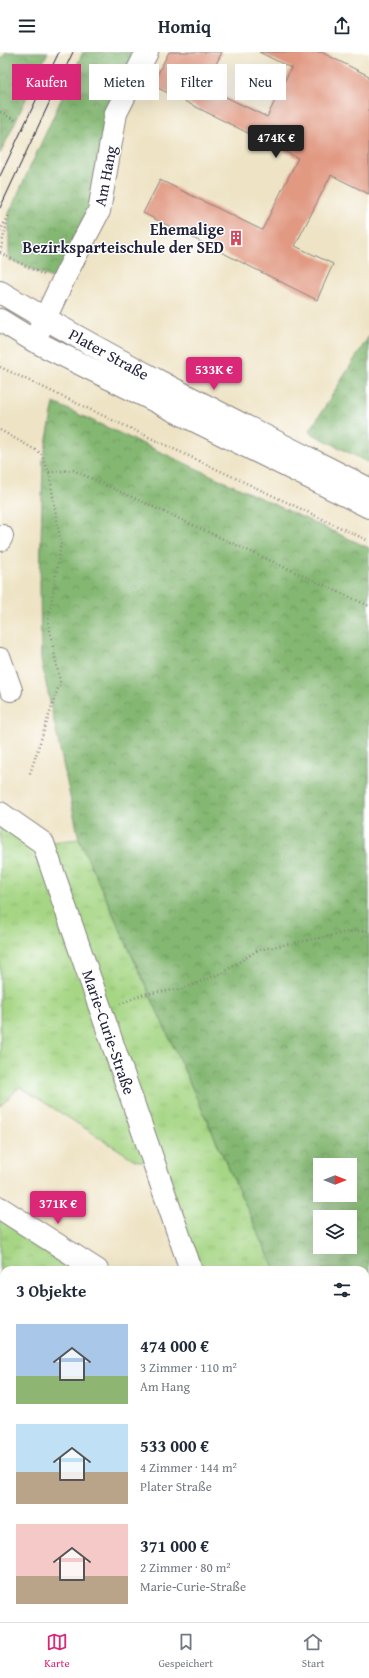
<!DOCTYPE html>
<html lang="de">
<meta charset="utf-8">
<style>
:root{--surface:#fff;--page:#f2f2f3;--text:#1f2937;--muted:#747a83;--line:#e0e1e3;--accent:#db2777}
body{margin:0;font-family:"Gentium Book Plus",serif;background:var(--page);color:var(--text);height:100vh;display:flex;flex-direction:column;font-size:15px;white-space:nowrap}
*{box-sizing:border-box;margin:0}
p{font-size:13px;color:var(--muted)}
.icon{flex:none;width:22px;height:22px;fill:none;stroke:currentColor;stroke-width:2;stroke-linecap:round;stroke-linejoin:round}
.map{position:relative;flex:1;overflow:hidden}
.details{position:absolute;left:0px;top:1214px;width:369px;height:356px;display:flex;flex-direction:column;background:var(--surface);border-radius:12px 12px 0 0;box-shadow:0 4px 16px #0002}
.details>*{flex:none}
.top-card{position:absolute;left:12px;top:12px;width:345px;height:36px;display:flex;gap:8px}
.needle{width:26px;rotate:90deg}
.fabs{position:absolute;left:313px;top:1106px;display:grid;gap:8px}
.fabs a{display:grid;place-items:center;width:44px;height:44px;border-radius:0px;background:var(--surface);box-shadow:0 4px 16px #0002;font-size:20px}
.price{position:absolute;translate:-50% -34px;padding:0 9px;border-radius:4px;background:var(--accent);color:#fff;font-size:13px;line-height:26px;filter:drop-shadow(0 1px 2px #0008)}
.price::after{content:'';position:absolute;left:50%;top:24px;width:12px;height:9px;margin-left:-6px;background:inherit;clip-path:polygon(0 0,100% 0,50% 100%)}
.price.on{background:#222;color:#fff}
ul{padding:0;list-style:none}
li{display:flex;align-items:center;gap:12px;height:100px;padding:0 16px}
li span{display:grid;place-items:center;flex:none;width:112px;height:80px;border-radius:0px;color:#555}
li>.icon{margin-inline-start:auto}
span .icon{width:48px;height:48px;fill:#fffc;stroke-width:1}
li b{font-size:17px}
h2{display:flex;justify-content:space-between;align-items:center;height:48px;padding:0 16px;font-size:17px}
.pill{padding:0 14px;border-radius:0px;background:var(--surface);box-shadow:0 4px 16px #0002;font-size:14px;line-height:36px}
.pill.on{background:var(--accent);color:#fff}
header{display:flex;justify-content:space-between;align-items:center;height:52px;padding:0 16px;background:var(--surface);font-size:18px;font-weight:800}
.tab-bar{display:flex;justify-content:space-around;align-items:center;height:56px;border-top:1px solid var(--line);background:var(--surface);font-size:11px;color:var(--muted)}
.tab-bar a{display:grid;justify-items:center;gap:2px}
.tab-bar .on{color:var(--accent)}
.map>svg:first-child{display:block}
.grass{fill:url(#grass-tufts);stroke:#647c60}
.forest{fill:url(#forest-crowns);stroke:#536c56;fill-rule:evenodd}
.building{fill:#e19982}
.lines{fill:none;stroke-linecap:round;stroke-linejoin:round}
.minor-casing{stroke:#888280;stroke-width:24}
.path{stroke:#888280;stroke-width:2.5;stroke-dasharray:1 3;stroke-linecap:butt}
.minor{stroke:#fff;stroke-width:22}
.tram{stroke:#22223b;stroke-width:1}
.labels{text-anchor:middle;stroke-width:3;stroke-linejoin:round;paint-order:stroke}
.street-label{font-size:16px;fill:#22223b;stroke:#fff}
.poi-label{font-size:16px;font-weight:bold;fill:#22223b;stroke:#fff;text-anchor:end}
</style>
<header><svg class="icon" aria-label="menu" viewBox="0 0 24 24"><path d="M4 6h16M4 12h16M4 18h16"/></svg>Homiq<svg class="icon" aria-label="share" viewBox="0 0 24 24"><path d="M12 15V3M7 8l5-5 5 5M5 13v7h14v-7"/></svg></header>
<div class="map">
<svg width="369" height="1570" viewBox="0 0 369 1570">
<defs>
<pattern id="grass-tufts" width="24" height="20" patternUnits="userSpaceOnUse"><rect width="24" height="20" fill="#a6d684"/><path d="M3 7l-1-3M5 7V3M7 7l1-3M15 17l-1-3M17 17v-4M19 17l1-3" fill="none" stroke="#8fb773"/></pattern>
<pattern id="forest-crowns" width="20" height="18" patternUnits="userSpaceOnUse"><rect width="20" height="18" fill="#84b772"/><path d="M2 6a3 3 0 1 1 6 0M12 15a3 3 0 1 1 6 0" fill="none" stroke="#6c945f"/></pattern>
</defs>
<rect width="100%" height="100%" fill="#fff"/>
<filter id="ink" filterUnits="userSpaceOnUse"><feTurbulence type="fractalNoise" baseFrequency=".025" numOctaves="2"/><feDisplacementMap in="SourceGraphic" scale="8" xChannelSelector="R" yChannelSelector="G"/><feConvolveMatrix kernelMatrix="1 2 1 2 8 2 1 2 1" color-interpolation-filters="sRGB"/></filter>
<filter id="wash" filterUnits="userSpaceOnUse"><feTurbulence type="fractalNoise" baseFrequency=".012" numOctaves="4" result="noise"/><feDisplacementMap in="SourceGraphic" scale="16" xChannelSelector="R" yChannelSelector="G"/><feGaussianBlur stdDeviation="0.9" result="paint"/><feColorMatrix in="noise" values="0 0 0 0 0 0 0 0 0 0 0 0 0 0 0 0 0 1.4 0 .05"/><feComposite in="paint" operator="in"/></filter>
<g filter="url(#wash)">
<rect width="100%" height="100%" fill="#eee3c4"/>
<g class="grass">
<path d="M0 761 43 791 79 787 275 1218H191L155 1113 135 1108 20 1035 0 1054Z"/>
<path d="M0 1156 97 1218H4V1551L0 1549Z"/>
<path d="M365 1462 369 1473V1570H291V1566H365Z"/>
<path d="M32 1566H126L124 1570H39Z"/>
</g>
<g class="forest">
<path d="M6 0H48L0 102V9Z"/>
<path d="M83 0H147L116 61 99 159 63 231 9 207V161Z"/>
<path d="M369 284V411L309 380Z"/>
<path d="M54 351 369 496V1473L365 1462V1218H275L79 787 41 608 40 530 43 408ZM320 1113H350V1143H320ZM320 1165H350V1195H320Z"/>
</g>
<g id="blocks">
<path class="building" d="M169 0H222L205 35 267 65 291 16 259 0H321L369 24V142L331 123 295 194 333 212 317 248 143 161 160 128 262 178 298 106 152 33Z"/>
</g>
</g>
<g filter="url(#ink)">
<use href="#blocks" fill-opacity="0" stroke="#888280" stroke-width="1"/>
<g class="lines">
<defs>
<g id="minor">
<path d="M0 240C120 312 245 374 369 437"/>
<path d="M0 268 34 289 369 455"/>
<path d="M38 281 68 218 99 159 116 61 147 0"/>
<path d="M0 488 2 484"/>
<path d="M0 607 11 638"/>
<path d="M0 761 43 791 191 1218"/>
<path d="M0 1156 97 1218"/>
<path d="M12 1566 20 1570"/>
<path d="M291 1566V1570"/>
</g>
</defs>
<use href="#minor" class="minor-casing"/>
<g class="path">
<path d="M0 60 15 68"/>
<path d="M0 179 7 165"/>
<path d="M0 200 9 161"/>
<path d="M0 201 44 223"/>
<path d="M0 315 369 489"/>
<path d="M0 378 41 401 49 420 61 493 48 569 60 630 29 724"/>
<path d="M49 420 73 418 369 554"/>
<path d="M120 952 144 942 182 937 222 921 258 898 354 879H369"/>
</g>
<use href="#minor" class="minor"/>
<g class="tram">
<path d="M0 124 59 0"/>
<path d="M0 156 73 0"/>
</g>
</g>
</g>
<defs>
<symbol id="building-bare" viewBox="-9 -9 18 18"><path d="M-4-6H4V6H1V3H-1V6H-4ZM-2.5-4.3h1.7v1.8h-1.7ZM.8-4.3h1.7v1.8H.8ZM-2.5-1h1.7V.8h-1.7ZM.8-1h1.7V.8H.8Z" fill="#d1495b" stroke="#fff" stroke-width="2.5" paint-order="stroke"/></symbol>
</defs>
<g fill-rule="evenodd">
<use href="#building-bare" x="225" y="175" width="22" height="22"/>
</g>
<g class="labels">
<g class="street-label">
<text transform="translate(105 124) rotate(-79)" y="6">Am Hang</text>
<text transform="translate(109 302) rotate(29)" y="6">Plater Straße</text>
<text transform="translate(109 980) rotate(71)" y="6">Marie-Curie-Straße</text>
</g>
<g class="poi-label">
<text x="224" y="183">Ehemalige<tspan x="224" dy="18">Bezirksparteischule der SED</tspan></text>
</g>
</g>
</svg>
<div class="fabs">
<a><svg class="needle" viewBox="-14 -14 28 28"><path d="M0-13l5 13h-10z" fill="#e53935"/><path d="M0 13l5-13h-10z" fill="#747a83"/></svg></a>
<a><svg class="icon" aria-label="layers" viewBox="0 0 24 24"><path d="M12 4l9 5-9 5-9-5zM3 14l9 5 9-5"/></svg></a>
</div>
<b class="price on" style="left:276px;top:107px">474K €</b>
<b class="price" style="left:214px;top:339px">533K €</b>
<b class="price" style="left:58px;top:1173px">371K €</b>
<div class="top-card">
<a class="pill on">Kaufen</a>
<a class="pill">Mieten</a>
<a class="pill">Filter</a>
<a class="pill">Neu</a>
</div>
<section class="details">
<h2>3 Objekte<svg class="icon" aria-label="filters" viewBox="0 0 24 24"><path d="M4 7h16M4 17h16"/><circle cx="9" cy="7" r="2"/><circle cx="15" cy="17" r="2"/></svg></h2>
<ul>
<li><span style="background:linear-gradient(#a9c7e8 65%,#8fb573 0)"><svg class="icon" aria-label="home" viewBox="0 0 24 24"><path d="M3 11l9-7 9 7M6 9v11h12V9"/></svg></span><div><b>474 000 €</b><p>3 Zimmer · 110 m²</p><p>Am Hang</p></div></li>
<li><span style="background:linear-gradient(#bfe0f5 60%,#b9a48a 0)"><svg class="icon" aria-label="home" viewBox="0 0 24 24"><path d="M3 11l9-7 9 7M6 9v11h12V9"/></svg></span><div><b>533 000 €</b><p>4 Zimmer · 144 m²</p><p>Plater Straße</p></div></li>
<li><span style="background:linear-gradient(#f6c9c9 65%,#b9a48a 0)"><svg class="icon" aria-label="home" viewBox="0 0 24 24"><path d="M3 11l9-7 9 7M6 9v11h12V9"/></svg></span><div><b>371 000 €</b><p>2 Zimmer · 80 m²</p><p>Marie-Curie-Straße</p></div></li>
</ul>
</section>
</div>
<nav class="tab-bar">
<a class="on"><svg class="icon" aria-label="map" viewBox="0 0 24 24"><path d="M3 6l6-2 6 2 6-2v14l-6 2-6-2-6 2zM9 4v14M15 6v14"/></svg>Karte</a>
<a><svg class="icon" aria-label="saved" viewBox="0 0 24 24"><path d="M7 4h10v16l-5-4-5 4z"/></svg>Gespeichert</a>
<a><svg class="icon" aria-label="home" viewBox="0 0 24 24"><path d="M3 11l9-7 9 7M6 9v11h12V9"/></svg>Start</a>
</nav>
